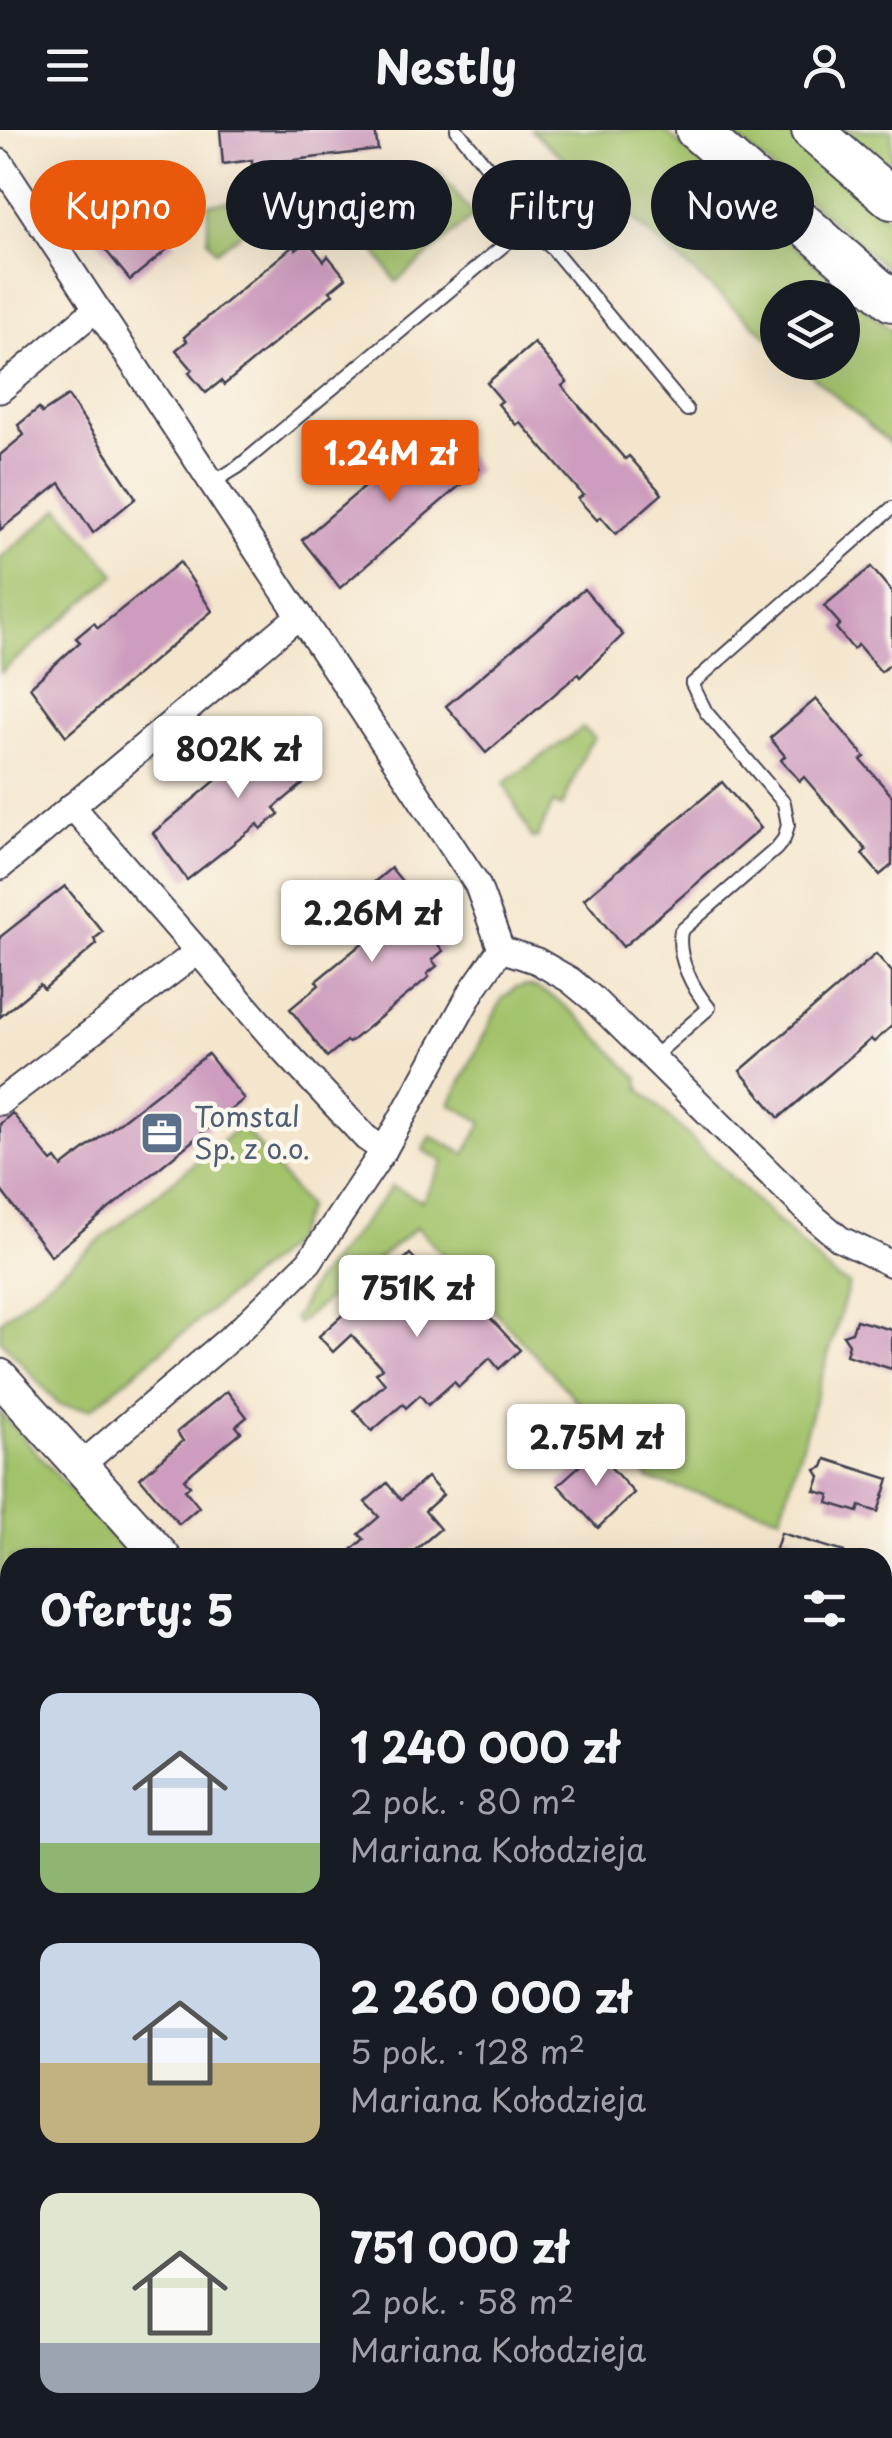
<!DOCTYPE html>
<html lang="pl">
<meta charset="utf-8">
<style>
:root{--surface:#171b24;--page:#242831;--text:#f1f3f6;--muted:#9ea1a6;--accent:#ea580c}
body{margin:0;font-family:"Playpen Sans",sans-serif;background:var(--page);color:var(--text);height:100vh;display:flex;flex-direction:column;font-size:38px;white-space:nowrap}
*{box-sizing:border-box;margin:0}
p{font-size:32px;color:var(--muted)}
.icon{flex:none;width:55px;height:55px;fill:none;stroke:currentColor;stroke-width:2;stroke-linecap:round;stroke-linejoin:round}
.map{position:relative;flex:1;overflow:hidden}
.sheet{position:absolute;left:0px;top:1418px;width:892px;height:892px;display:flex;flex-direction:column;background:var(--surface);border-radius:30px 30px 0 0;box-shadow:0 10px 40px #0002}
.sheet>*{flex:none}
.top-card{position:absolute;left:30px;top:30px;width:832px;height:90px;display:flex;gap:20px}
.tools{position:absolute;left:760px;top:150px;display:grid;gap:20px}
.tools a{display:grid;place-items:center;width:100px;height:100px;border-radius:50%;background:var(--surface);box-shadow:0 10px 40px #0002;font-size:50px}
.price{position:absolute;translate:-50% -85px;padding:0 22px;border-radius:10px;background:#fff;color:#222;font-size:32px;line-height:65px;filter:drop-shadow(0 2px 5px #0008)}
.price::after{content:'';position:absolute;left:50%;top:60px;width:30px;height:22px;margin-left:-15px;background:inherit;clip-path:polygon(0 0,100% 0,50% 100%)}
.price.selected{background:var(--accent);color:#fff}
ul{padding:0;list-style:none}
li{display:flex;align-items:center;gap:30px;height:250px;padding:0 40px}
li span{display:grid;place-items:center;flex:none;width:280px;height:200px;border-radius:20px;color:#555}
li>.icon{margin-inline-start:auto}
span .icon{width:120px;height:120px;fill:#fffc;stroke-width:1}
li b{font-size:42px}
h2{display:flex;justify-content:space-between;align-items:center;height:120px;padding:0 40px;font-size:42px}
.pill{padding:0 35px;border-radius:45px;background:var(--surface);box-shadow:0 10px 40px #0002;font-size:35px;line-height:90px}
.pill.selected{background:var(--accent);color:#fff}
header{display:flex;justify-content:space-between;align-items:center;height:130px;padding:0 40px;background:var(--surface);font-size:45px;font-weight:700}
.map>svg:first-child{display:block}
.green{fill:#a3c26a;stroke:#627252;stroke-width:2.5}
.forest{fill:#82a85e;stroke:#52654c;stroke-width:2.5}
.building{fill:#cd9cbe}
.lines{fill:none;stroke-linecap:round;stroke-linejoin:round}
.lane-casing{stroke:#423f51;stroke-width:16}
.street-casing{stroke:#423f51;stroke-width:29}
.secondary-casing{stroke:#423f51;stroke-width:39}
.primary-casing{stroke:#423f51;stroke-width:44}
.lane{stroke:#fff;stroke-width:12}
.street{stroke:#fff;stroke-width:25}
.secondary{stroke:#fff;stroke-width:35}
.primary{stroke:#fff;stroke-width:40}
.tram{stroke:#22223b;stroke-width:2.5}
.labels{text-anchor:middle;stroke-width:9;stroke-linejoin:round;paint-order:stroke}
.service-label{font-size:28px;fill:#4e5e75;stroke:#fbf7ec;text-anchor:start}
</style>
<header><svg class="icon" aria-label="menu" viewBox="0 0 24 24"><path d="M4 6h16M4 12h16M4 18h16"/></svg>Nestly<svg class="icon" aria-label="person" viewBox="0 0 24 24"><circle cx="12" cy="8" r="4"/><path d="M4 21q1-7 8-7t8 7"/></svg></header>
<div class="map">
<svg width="892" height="2308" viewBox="0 0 892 2308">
<rect width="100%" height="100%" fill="#fbf7ec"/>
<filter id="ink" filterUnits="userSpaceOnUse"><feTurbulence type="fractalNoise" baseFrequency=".01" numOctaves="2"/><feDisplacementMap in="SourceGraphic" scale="20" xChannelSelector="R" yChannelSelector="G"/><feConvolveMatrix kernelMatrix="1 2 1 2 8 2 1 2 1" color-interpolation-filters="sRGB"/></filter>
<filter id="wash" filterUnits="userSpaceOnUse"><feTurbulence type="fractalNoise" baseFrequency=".0048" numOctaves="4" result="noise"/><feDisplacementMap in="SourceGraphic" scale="40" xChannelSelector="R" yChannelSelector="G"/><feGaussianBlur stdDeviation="2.25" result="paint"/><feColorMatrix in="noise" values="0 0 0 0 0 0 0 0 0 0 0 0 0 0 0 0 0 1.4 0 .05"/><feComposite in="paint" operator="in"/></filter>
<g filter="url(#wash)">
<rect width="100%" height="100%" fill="#f4e6cd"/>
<g class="green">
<path d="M531 0H664L892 201V315L797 233 842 232V168H778L777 215Z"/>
<path d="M727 0H787L892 91V143Z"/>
<path d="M842 0H892V43Z"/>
<path d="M437 40 474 86 396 152 363 103Z"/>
<path d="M399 61 403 65 370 93 352 69Z"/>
<path d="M257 68 260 90 216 121 208 110V74Z"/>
<path d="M60 378 116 445 0 543V428Z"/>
<path d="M583 598 595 608 587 618 562 677 553 673 538 707 532 708 504 653Z"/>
<path d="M526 856C563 861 611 922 638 948L640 959 837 1149 849 1154 781 1386 650 1350 417 1097 297 1194 294 1188C303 1178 305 1166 313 1154 338 1120 368 1090 392 1056L422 1071 444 1032 423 1020 431 1006 465 1024 483 992 450 974 502 869 515 858Z"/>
<path d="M242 995 307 1077 292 1113 91 1279 59 1275 0 1209V1191Z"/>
<path d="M0 1282 131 1427 10 1428V1807L0 1815V1657L5 1652 0 1645Z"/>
<path d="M0 1944 10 1955V2145L0 2134Z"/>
<path d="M146 2300H308L314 2308H153Z"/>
</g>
<path class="forest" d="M882 2071 892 2072V2176L883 2173Z"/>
<g id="blocks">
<g class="building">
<path d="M220 0H375L378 20 252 35V30L223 34Z"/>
<path d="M126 55 150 83 153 80 171 101 167 104 175 113 130 150 90 101 93 99 85 90Z"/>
<path d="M308 111 324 131 328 126 346 148 330 161 333 164 224 255 221 251 206 263 189 243 192 239 176 220 187 211 184 207 293 116 296 120Z"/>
<path d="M534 213 567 252 562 256 625 329 629 326 662 364 616 404 601 387 597 390 578 369 583 365 520 292 516 295 498 274 502 271 487 253Z"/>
<path d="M68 266 136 368 93 403 60 353 0 400V325L24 305 18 295 39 278 42 283Z"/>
<path d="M439 293 479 339 340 458 302 410Z"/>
<path d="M180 432 212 481 66 606 30 557 80 512 76 508 94 493 98 498Z"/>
<path d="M871 437 892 462V533L881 542 858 515 853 519 836 498 840 494 824 476Z"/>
<path d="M584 459 623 505 580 547 578 544 486 623 446 576Z"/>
<path d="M816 569 865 627 861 630 892 666V735L880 745 862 724 866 720 804 647 800 651 781 630 785 626 770 608Z"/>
<path d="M289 589 322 638 274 678 279 684 261 699 258 694 187 750 153 703Z"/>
<path d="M722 652 761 698 623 817 584 769Z"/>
<path d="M391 738 422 775 418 778 436 799 430 804 443 821 432 830 437 836 427 844 429 847 349 913 346 911 327 927 290 879 319 855 316 851 365 811 340 781Z"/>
<path d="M65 756 103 802 94 809 97 814 44 859 40 854 0 887V807Z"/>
<path d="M876 824 892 842V896L874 912 871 909 779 988 740 941Z"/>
<path d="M208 924 244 969 51 1126 0 1059V994L12 983 52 1032 56 1029 62 1037Z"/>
<path d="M410 1124 468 1186 479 1176 520 1220 499 1239 490 1228 459 1257 454 1252 428 1275 420 1265 406 1278 403 1274 372 1301 354 1280 385 1254 376 1243 382 1238 351 1205 333 1222 319 1206Z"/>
<path d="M856 1190 892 1200V1239L846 1225 849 1214 843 1205 852 1202Z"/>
<path d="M227 1261 247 1287 236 1296 241 1302 184 1349 190 1356 185 1360 199 1377 179 1394 140 1348 183 1311 177 1302Z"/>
<path d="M596 1321 634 1363 598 1398 558 1355Z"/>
<path d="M826 1329 889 1349 878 1382 860 1376 858 1382 828 1373 830 1365 815 1361 820 1347 816 1340 823 1337Z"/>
<path d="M427 1347 443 1365 425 1381 440 1399 406 1428H342L364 1409 359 1404 379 1387 365 1372 387 1353 401 1370Z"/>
<path d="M781 1403 844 1422 843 1428H773Z"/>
</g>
</g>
</g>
<g filter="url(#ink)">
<use href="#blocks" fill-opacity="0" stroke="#423f51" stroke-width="2.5"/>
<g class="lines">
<defs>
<g id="lane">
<path d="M522 100 537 106 552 118 687 280"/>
<path d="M212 353 238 337 522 100 525 90 523 80 457 0"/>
<path d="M653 927 709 878C693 859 676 827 681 801L776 719 784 709 788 695 784 673 706 582 692 554 892 378"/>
<path d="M0 1927 10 1938"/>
<path d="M340 2300 348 2308"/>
</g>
<g id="street">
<path d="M0 32 477 754 501 819"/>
<path d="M0 260 96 179"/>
<path d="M72 676 278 914 366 1008 384 1020"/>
<path d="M0 737 300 485"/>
<path d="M501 819 537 831 570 850 592 868 815 1088 840 1109 892 1134"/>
<path d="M0 972 196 823"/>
<path d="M80 1336 244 1196 309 1132 384 1020 473 859 501 819"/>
<path d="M514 2308 517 2300"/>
</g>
<g id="secondary">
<path d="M0 1247 163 1428"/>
<path d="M882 2042H892"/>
</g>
<g id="primary">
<path d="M696 0 892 171"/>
<path d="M812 0 892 69"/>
</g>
</defs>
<use href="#lane" class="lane-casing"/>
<use href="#street" class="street-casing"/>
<use href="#secondary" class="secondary-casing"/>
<use href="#primary" class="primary-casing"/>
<use href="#lane" class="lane"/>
<use href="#street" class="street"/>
<use href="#secondary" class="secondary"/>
<use href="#primary" class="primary"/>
<g class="tram">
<path d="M0 2143 10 2155"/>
<path d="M0 2168 10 2179"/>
<path d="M116 2300 123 2308"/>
<path d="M137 2300 145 2308"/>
</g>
</g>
</g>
<defs>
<symbol id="office-square" viewBox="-11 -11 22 22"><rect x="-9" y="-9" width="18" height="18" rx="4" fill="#5c6f8a" stroke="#fbf7ec"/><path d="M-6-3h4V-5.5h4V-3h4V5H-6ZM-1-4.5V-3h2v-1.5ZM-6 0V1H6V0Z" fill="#fff"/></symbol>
</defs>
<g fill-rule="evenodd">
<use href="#office-square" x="137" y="978" width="50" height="50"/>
</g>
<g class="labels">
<g class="service-label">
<text x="194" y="997">Tomstal<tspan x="194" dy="32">Sp. z o.o.</tspan></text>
</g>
</g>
</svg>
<div class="tools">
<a><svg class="icon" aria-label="layers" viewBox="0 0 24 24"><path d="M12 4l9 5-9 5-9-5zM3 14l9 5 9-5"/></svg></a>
</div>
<b class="price selected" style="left:390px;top:375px">1.24M zł</b>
<b class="price" style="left:238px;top:671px">802K zł</b>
<b class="price" style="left:372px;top:835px">2.26M zł</b>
<b class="price" style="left:417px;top:1210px">751K zł</b>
<b class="price" style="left:596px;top:1359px">2.75M zł</b>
<div class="top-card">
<a class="pill selected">Kupno</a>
<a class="pill">Wynajem</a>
<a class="pill">Filtry</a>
<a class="pill">Nowe</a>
</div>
<section class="sheet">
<h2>Oferty: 5<svg class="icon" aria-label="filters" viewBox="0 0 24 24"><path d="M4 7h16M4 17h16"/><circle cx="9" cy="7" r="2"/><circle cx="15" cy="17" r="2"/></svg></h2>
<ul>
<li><span style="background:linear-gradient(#c9d6e8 75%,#8fb573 0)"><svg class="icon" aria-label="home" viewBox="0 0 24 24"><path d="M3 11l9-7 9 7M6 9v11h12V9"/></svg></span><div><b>1 240 000 zł</b><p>2 pok. · 80 m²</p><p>Mariana Kołodzieja</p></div></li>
<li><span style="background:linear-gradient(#c9d6e8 60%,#c2b280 0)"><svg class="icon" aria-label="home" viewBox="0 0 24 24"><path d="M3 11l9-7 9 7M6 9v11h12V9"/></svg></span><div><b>2 260 000 zł</b><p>5 pok. · 128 m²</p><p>Mariana Kołodzieja</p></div></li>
<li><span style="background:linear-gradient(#dfe7d0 75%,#9aa5b1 0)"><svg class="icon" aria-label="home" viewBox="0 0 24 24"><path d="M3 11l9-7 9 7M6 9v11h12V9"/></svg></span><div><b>751 000 zł</b><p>2 pok. · 58 m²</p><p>Mariana Kołodzieja</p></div></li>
</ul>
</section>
</div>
